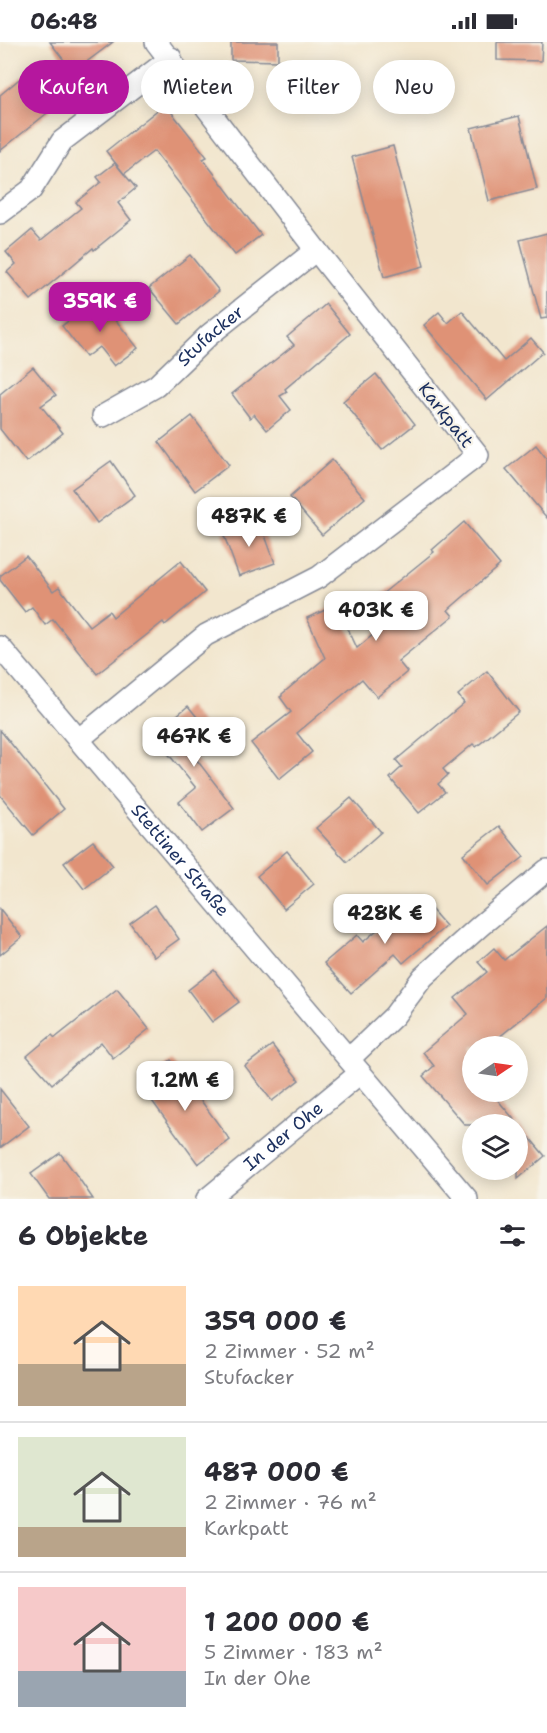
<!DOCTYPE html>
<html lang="de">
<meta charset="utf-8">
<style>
:root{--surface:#fff;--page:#f7f7f7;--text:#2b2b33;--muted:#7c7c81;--line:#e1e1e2;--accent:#b5179e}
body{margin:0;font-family:"Shantell Sans",sans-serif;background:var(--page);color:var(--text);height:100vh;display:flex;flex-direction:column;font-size:22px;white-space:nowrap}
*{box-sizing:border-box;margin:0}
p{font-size:20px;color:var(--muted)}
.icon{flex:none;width:33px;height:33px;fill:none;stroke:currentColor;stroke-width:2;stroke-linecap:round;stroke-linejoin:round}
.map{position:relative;height:1157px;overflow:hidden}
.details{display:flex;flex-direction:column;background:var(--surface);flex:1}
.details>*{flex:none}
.top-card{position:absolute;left:18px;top:18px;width:512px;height:54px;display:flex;gap:12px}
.needle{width:39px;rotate:77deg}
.tools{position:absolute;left:462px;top:994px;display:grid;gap:12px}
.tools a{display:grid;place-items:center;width:66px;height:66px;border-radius:50%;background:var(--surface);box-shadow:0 3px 15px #0003;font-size:30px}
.price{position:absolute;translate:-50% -51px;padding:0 14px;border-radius:12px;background:#fff;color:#222;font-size:20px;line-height:39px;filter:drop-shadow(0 2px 3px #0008)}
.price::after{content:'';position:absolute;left:50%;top:36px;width:18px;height:14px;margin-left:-9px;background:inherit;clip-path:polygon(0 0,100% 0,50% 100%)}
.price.active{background:var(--accent);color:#fff}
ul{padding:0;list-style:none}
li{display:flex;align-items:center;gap:18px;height:150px;padding:0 18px}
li+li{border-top:2px solid var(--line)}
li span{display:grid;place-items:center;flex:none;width:168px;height:120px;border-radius:0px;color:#555}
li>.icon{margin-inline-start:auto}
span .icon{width:72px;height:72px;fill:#fffc;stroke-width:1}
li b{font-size:26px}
h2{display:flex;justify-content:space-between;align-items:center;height:72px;padding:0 18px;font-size:26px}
.pill{padding:0 21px;border-radius:27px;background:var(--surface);box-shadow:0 3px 15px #0003;font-size:21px;line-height:54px}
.pill.active{background:var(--accent);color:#fff}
.status{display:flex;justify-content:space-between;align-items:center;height:42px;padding:0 30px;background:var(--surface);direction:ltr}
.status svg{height:16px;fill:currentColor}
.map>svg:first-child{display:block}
.building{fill:#df9276}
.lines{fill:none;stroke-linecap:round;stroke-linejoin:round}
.minor-casing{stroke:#868a96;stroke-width:24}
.minor{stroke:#fff;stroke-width:21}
.labels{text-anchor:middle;stroke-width:4.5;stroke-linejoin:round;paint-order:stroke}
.street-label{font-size:18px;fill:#1b2f5e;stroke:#f7f3e8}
</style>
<div class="status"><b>06:48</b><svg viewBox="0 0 49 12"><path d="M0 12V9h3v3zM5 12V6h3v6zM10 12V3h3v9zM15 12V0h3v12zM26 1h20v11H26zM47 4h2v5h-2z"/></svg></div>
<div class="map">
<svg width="547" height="1157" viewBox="0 0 547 1157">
<rect width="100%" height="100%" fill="#f7f3e8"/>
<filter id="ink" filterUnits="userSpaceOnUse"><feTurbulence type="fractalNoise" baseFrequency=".0167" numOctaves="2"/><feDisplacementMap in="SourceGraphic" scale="12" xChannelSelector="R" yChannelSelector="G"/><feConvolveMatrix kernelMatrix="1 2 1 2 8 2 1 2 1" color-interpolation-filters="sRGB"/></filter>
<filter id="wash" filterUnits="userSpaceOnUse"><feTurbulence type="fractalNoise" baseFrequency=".008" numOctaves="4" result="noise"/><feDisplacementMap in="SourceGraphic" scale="24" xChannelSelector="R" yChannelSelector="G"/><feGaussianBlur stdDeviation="1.35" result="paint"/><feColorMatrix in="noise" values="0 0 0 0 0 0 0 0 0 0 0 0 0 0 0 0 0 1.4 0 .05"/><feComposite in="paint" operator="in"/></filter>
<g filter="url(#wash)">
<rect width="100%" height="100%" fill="#f2e6ce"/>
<g id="blocks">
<g class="building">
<path d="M50 0H113L73 30Z"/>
<path d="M231 0H278V19L231 18Z"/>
<path d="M497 0H542L541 19 497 18Z"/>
<path d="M23 34 51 68 0 109V53Z"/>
<path d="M165 62 207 115 203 117 261 193 235 213 154 109 124 132 106 109Z"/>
<path d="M519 74 537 147 489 159 471 86Z"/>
<path d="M393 104 424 224 384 235 352 115Z"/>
<path d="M115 121 136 146 118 161 131 178 94 208 93 206 31 258 7 230 16 222 6 210 32 188 41 198 81 166 76 160 101 140 97 135Z"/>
<path d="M547 191V276L541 277 520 198Z"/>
<path d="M190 213 219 249 179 282 149 246Z"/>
<path d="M98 256 138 306 114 324 99 305 86 315 62 284Z"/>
<path d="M326 262 350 292 285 347 287 350 280 354 291 368 267 388 254 372 250 376 232 352 294 303 287 295Z"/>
<path d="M462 269 504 319 531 296 543 310 487 358 424 283 439 270 448 281Z"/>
<path d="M33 325 56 353 41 364 63 391 26 420 0 387V352Z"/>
<path d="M376 332 415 382 382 408 343 359Z"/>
<path d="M192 374 229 423 195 449 159 400Z"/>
<path d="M536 403 547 417V476L506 427Z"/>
<path d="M332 418 365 456 322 493 290 455Z"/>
<path d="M111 419 135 453 97 481 72 447Z"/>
<path d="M259 477 275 521 239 534 223 491Z"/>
<path d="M464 480 500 523 448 568 453 574 398 619 407 630 377 655 362 637 297 691 312 710 279 737 251 701 291 670 280 655 282 654V652L325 616 307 576 337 563 357 606 392 577 387 570 392 565 382 552 434 510 432 508Z"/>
<path d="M26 514 53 549 59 545 89 584 109 569 113 575 181 519 205 550 165 583 163 580 97 632 53 577 45 583 32 565 25 570 0 538V534Z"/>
<path d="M487 629 519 670 476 705 473 702 443 727 448 733 438 742 445 750 419 771 390 736 402 725 396 718 464 661 458 653Z"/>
<path d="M188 664 214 696 193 713 234 766 202 790 179 760 196 746 153 693Z"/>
<path d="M0 688 64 767 33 793 0 753Z"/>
<path d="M351 756 381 790 347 820 316 786Z"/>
<path d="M499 784 524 815 488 843 463 812Z"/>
<path d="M93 799 113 824 84 847 64 821Z"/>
<path d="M287 809 314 842 284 867 257 834Z"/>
<path d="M412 858 417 864 424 859 446 884 403 921 395 912 351 951 324 921 357 893 363 900Z"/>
<path d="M155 863 179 897 154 915 130 881Z"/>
<path d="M0 867 22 895 0 913Z"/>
<path d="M547 884V956L487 1005H472V1050H491L545 1114 518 1137V1083H465L423 1034 434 1024 423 1010 468 972 455 956 487 930 478 920 494 906 504 918Z"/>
<path d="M214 928 239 960 212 980 188 948Z"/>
<path d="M117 947 149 987 113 1016 101 1000 52 1042 27 1014 52 993 55 996Z"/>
<path d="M272 1003 299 1038 272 1059 245 1024Z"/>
<path d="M171 1018 230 1098 198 1122 139 1041Z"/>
<path d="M0 1047 29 1084 0 1106Z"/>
<path d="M60 1111 80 1138 93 1157H49L31 1132Z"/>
</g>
</g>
</g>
<g filter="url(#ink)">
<use href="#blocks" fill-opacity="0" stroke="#868a96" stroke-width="1.5"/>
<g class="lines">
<defs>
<g id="minor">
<path d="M0 171 31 148 62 99 171 16"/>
<path id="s1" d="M103 374 156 344 209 293 316 208"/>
<path id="s2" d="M0 605 467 1157"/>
<path d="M78 698 206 593 319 535 478 413 316 208 156 0"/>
<path d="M349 1017 394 974 423 935 480 884 547 828"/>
<path id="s3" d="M207 1157 360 1031"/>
</g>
</defs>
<use href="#minor" class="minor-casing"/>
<use href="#minor" class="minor"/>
</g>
</g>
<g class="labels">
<g class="street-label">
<text dy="6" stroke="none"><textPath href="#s1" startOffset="135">Stufacker</textPath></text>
<text transform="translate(446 373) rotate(52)" y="6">Karkpatt</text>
<text dy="6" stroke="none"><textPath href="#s2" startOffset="279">Stettiner Straße</textPath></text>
<text dy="6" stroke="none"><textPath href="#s3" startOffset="99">In der Ohe</textPath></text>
</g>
</g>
</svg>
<div class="tools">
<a><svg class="needle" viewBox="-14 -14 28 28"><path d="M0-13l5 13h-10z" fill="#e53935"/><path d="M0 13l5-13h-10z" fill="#7c7c81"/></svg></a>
<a><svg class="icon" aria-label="layers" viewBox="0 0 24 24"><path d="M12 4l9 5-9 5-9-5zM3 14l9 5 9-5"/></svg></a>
</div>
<b class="price active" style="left:100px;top:291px">359K €</b>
<b class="price" style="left:249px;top:506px">487K €</b>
<b class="price" style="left:376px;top:600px">403K €</b>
<b class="price" style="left:194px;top:726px">467K €</b>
<b class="price" style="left:385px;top:903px">428K €</b>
<b class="price" style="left:185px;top:1070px">1.2M €</b>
<div class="top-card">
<a class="pill active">Kaufen</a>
<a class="pill">Mieten</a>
<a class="pill">Filter</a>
<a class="pill">Neu</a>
</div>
</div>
<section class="details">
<h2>6 Objekte<svg class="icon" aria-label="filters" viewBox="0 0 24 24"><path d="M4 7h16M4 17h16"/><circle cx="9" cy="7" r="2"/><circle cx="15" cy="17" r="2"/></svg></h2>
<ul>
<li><span style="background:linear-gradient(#ffd9b3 65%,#b9a48a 0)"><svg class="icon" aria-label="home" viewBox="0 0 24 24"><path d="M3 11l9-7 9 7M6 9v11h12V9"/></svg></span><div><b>359 000 €</b><p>2 Zimmer · 52 m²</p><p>Stufacker</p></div></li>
<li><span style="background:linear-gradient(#dfe7d0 75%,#b9a48a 0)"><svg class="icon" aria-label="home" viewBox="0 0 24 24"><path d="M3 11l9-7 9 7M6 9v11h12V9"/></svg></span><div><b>487 000 €</b><p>2 Zimmer · 76 m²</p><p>Karkpatt</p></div></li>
<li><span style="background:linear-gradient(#f6c9c9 70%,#9aa5b1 0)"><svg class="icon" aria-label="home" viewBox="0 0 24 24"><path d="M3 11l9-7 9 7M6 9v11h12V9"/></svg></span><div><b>1 200 000 €</b><p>5 Zimmer · 183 m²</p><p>In der Ohe</p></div></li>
</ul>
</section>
